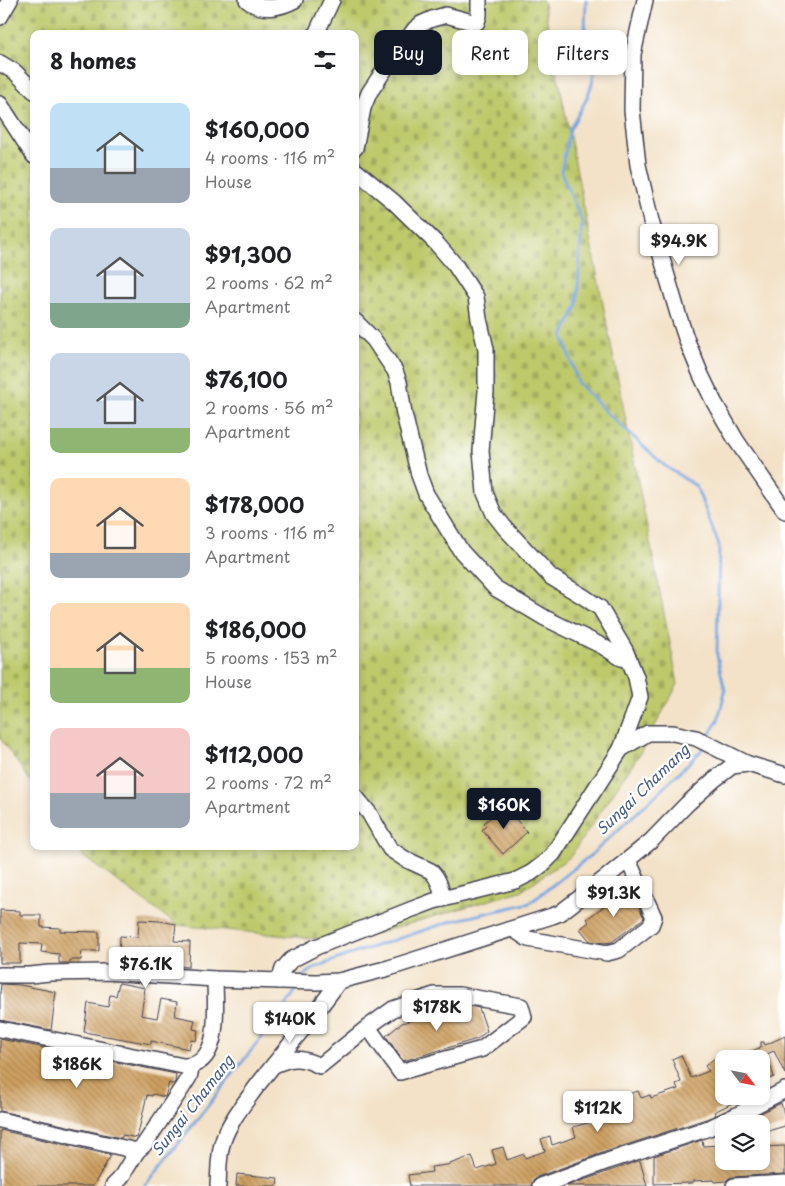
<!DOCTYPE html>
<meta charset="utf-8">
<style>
:root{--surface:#fff;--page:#f6f6f6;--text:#202124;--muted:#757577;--accent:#111827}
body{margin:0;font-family:"Playpen Sans",sans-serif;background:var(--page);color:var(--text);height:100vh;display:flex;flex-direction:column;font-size:19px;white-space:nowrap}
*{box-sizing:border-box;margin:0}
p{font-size:16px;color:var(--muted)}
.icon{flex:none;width:28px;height:28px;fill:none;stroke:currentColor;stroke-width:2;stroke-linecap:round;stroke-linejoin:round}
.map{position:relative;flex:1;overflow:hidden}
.side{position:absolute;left:30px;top:30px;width:329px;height:820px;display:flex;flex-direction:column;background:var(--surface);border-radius:10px;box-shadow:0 2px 8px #0003}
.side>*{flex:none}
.top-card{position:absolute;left:374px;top:30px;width:336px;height:45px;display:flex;gap:10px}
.needle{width:32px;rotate:122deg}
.buttons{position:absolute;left:715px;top:1050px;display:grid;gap:10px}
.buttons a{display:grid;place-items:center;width:55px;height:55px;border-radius:10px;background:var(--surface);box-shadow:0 2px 8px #0003;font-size:25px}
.price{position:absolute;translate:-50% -42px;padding:0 11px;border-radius:5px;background:#fff;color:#222;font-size:16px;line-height:32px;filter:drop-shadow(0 1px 2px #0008)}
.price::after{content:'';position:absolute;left:50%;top:30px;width:15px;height:11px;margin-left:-8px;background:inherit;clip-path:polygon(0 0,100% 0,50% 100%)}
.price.on{background:var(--accent);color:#fff}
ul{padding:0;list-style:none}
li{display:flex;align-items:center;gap:15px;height:125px;padding:0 20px}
li span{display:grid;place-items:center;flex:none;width:140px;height:100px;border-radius:10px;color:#555}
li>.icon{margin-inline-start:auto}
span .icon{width:60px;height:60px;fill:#fffc;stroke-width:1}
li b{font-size:21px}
h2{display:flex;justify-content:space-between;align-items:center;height:60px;padding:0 20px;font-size:21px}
.chip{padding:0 18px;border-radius:10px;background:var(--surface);box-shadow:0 2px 8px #0003;font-size:18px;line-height:45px}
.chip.on{background:var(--accent);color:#fff}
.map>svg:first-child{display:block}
.cemetery{fill:url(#cemetery-stones);stroke:#707653}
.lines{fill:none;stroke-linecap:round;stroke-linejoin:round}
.stream{stroke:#77a5e0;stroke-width:3}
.building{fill:url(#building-back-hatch)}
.minor-casing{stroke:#413f50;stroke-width:18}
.minor{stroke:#fff;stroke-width:15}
.labels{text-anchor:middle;stroke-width:4.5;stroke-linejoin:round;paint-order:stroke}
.water-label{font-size:15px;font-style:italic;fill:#485d85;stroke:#fff}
</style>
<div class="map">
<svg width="785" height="1186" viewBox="0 0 785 1186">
<defs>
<pattern id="cemetery-stones" width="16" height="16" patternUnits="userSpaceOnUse" patternTransform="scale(1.25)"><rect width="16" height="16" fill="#bdc96b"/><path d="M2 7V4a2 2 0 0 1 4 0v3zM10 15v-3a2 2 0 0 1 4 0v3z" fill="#a2ac5e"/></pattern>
<pattern id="building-back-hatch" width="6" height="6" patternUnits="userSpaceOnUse" patternTransform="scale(1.25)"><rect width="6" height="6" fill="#cea061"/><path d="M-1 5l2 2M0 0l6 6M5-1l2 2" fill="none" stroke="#a78251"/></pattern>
</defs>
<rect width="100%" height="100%" fill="#fff"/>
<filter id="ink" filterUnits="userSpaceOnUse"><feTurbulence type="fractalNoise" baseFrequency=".02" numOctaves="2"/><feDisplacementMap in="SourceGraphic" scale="10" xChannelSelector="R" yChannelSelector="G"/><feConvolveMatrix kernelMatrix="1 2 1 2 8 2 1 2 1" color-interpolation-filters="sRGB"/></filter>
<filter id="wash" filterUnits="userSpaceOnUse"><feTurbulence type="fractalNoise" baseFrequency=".0096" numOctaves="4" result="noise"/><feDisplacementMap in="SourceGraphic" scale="20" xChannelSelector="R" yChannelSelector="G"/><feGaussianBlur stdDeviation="1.12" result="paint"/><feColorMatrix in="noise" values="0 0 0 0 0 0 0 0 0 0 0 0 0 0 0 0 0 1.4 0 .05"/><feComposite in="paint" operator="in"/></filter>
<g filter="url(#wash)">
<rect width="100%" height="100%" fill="#f3e2c8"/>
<path class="cemetery" d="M0 0H543L678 684 639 755 570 857 521 891 347 942 177 925 81 855 75 846H355V34H34V786L0 738Z"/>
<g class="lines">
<g class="stream">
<path d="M586 0 585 32 597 55 592 84 586 100 570 129 561 172 582 221 577 306 563 336 578 383 607 413 665 466 696 486 719 545 717 655 725 691 718 720 707 739"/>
<path d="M303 977 305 975 314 968 343 957 452 921 530 903 591 855 658 793 700 752 703 747"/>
<path d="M145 1186 283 1010 298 987"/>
</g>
</g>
<g id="blocks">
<g class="building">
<path d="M506 808 527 832 503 854 482 830 486 826 484 823 498 811 500 814Z"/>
<path d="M629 884 644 918 612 942 604 943 590 941 580 929 589 922 587 919 619 895 616 893Z"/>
<path d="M0 910 20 911V915H41V927L60 928V931L99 932V951H82L81 960H70V963H59V954L41 952 42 944 20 943V963H0Z"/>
<path d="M139 920 160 921 176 924 174 941 190 942 189 967 137 965V963L119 962 120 936 138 937Z"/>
<path d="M119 983 145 988 141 1015 157 1018 161 999 177 1002 175 1016 195 1020 193 1029 198 1030 196 1041 191 1040 189 1049 151 1041V1044L84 1032 88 1003 108 1007 110 995 116 996Z"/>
<path d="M1 984 20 985 56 992 51 1030 0 1020V993Z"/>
<path d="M464 1005 479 1008 487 1031 477 1039 403 1061 386 1036 402 1023Z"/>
<path d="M785 1036V1074L774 1051 767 1054 774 1077 761 1083V1059H757V1057L753 1059H746L744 1055 761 1047V1042H764L765 1045Z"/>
<path d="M0 1039 176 1074 175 1082 173 1084 169 1083 165 1097 153 1094 152 1096 147 1095 137 1138 123 1135 121 1138 0 1111Z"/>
<path d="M681 1055 691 1078 709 1071 705 1066 716 1057 724 1066V1096H747L714 1112 716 1115 706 1119 605 1152 537 1177 533 1180 531 1186H410L408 1175 432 1172 431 1167 447 1165 472 1156 477 1170 496 1164 492 1150 503 1147 507 1160 524 1154 525 1158 545 1151 541 1139 550 1136 552 1145 576 1137 573 1127 602 1119 600 1112 616 1107V1106L625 1103 623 1096 638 1091 641 1098 650 1095 651 1098 678 1089 676 1084 681 1082 672 1059Z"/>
<path d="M781 1103 785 1118V1126L761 1133V1124H748L747 1120Z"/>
<path d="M0 1130 111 1155 93 1186H0Z"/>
<path d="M702 1140 703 1146 720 1145V1148H724V1161H761V1147L785 1146V1174L733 1177 729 1178 726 1181 715 1182 714 1180 693 1181V1183L654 1184V1156Z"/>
<path d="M638 1161H640L647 1186H567Z"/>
<path d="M237 1174 278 1178 277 1186H236Z"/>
</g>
</g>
</g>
<g filter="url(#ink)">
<use href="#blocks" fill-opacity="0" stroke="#413f50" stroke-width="1"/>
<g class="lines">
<defs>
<g id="minor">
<path d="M247 0C261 12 280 8 295 0"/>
<path d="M645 0 633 54 632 110 638 165 651 221 678 314 687 341 701 375 714 402 736 440 785 511"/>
<path d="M0 17 10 0"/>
<path d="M316 34 332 0"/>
<path d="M0 63 15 72 34 91"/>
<path d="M0 104 34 156"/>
<path d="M355 148 363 108 369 93 391 60 415 29 421 24 432 19 446 15 472 22H477L479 15V0"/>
<path d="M355 170 394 202 437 244 455 265 476 297 479 319 486 349V391L481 451 485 493 494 514 505 528 551 577 584 597 600 608 625 650 636 677 640 697 621 749"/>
<path d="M355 321 374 340 395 371 399 382 404 414 411 443 419 475 426 494 461 551 495 588 545 618 602 646 621 658 629 659"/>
<path d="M355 796 369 813 390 849 405 859 431 871C439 879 441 888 443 899"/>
<path d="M513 929 528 939 607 953 619 950 651 925 654 917 628 860"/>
<path d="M0 975H30L49 973 106 972 215 979 316 982 339 981 389 968 552 916 560 913 603 880 651 841 687 804 715 779 732 766 748 764 785 775"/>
<path d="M279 981 283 969 291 960 316 947 410 910 434 901 515 881 531 873 543 864 553 854 621 749 648 733H673L696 738 748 764"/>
<path d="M0 1029 183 1066C223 1067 215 1006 215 979"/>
<path d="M274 1065C293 1057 301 1057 320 1066L368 1027 393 1009 434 995H459L521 1006 524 1017 482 1049 400 1072 368 1027"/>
<path d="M0 1120 137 1151 144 1145 182 1088 189 1077 192 1066"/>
<path d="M113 1186 120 1179 137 1151"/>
<path d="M218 1186C219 1171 218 1155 223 1141 230 1120 245 1103 257 1086 284 1051 314 1017 339 981"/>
<path d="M540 1186 608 1161 709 1128 739 1114 785 1090"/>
<path d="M734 1186 785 1183"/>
</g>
</defs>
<use href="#minor" class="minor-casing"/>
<use href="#minor" class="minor"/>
</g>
</g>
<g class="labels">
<g class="water-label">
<text transform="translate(643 790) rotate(-44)" y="5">Sungai Chamang</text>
<text transform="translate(193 1106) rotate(-52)" y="5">Sungai Chamang</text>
</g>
</g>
</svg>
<div class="buttons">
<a><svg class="needle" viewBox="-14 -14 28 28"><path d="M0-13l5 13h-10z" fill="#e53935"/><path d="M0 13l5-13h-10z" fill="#757577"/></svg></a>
<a><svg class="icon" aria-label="layers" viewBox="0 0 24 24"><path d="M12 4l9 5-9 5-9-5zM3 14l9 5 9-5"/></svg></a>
</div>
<b class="price" style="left:679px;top:266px">$94.9K</b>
<b class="price on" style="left:504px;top:830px">$160K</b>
<b class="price" style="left:614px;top:918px">$91.3K</b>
<b class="price" style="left:146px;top:989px">$76.1K</b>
<b class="price" style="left:437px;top:1032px">$178K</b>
<b class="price" style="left:290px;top:1044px">$140K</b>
<b class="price" style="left:77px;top:1089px">$186K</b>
<b class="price" style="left:598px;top:1133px">$112K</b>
<div class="top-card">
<a class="chip on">Buy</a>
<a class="chip">Rent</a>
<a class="chip">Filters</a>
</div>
<section class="side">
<h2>8 homes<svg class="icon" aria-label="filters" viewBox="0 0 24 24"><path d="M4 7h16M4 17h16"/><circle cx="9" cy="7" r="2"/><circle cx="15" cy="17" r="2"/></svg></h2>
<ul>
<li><span style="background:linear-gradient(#bfe0f5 65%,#9aa5b1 0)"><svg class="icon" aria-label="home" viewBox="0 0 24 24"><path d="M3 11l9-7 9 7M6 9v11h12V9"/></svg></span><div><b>$160,000</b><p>4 rooms · 116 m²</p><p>House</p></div></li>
<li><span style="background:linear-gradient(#c9d6e8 75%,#7fa58c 0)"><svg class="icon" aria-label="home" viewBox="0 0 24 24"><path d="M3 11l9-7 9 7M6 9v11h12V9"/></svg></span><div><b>$91,300</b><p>2 rooms · 62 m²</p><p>Apartment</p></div></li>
<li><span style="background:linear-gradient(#c9d6e8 75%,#8fb573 0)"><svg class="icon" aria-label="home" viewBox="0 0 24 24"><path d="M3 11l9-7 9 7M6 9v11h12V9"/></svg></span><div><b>$76,100</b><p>2 rooms · 56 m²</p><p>Apartment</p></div></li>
<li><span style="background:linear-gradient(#ffd9b3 75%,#9aa5b1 0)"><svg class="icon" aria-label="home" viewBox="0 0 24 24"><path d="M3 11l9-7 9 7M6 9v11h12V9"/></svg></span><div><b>$178,000</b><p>3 rooms · 116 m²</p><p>Apartment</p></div></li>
<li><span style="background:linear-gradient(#ffd9b3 65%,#8fb573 0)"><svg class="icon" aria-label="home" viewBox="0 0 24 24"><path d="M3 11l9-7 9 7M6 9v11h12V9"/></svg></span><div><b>$186,000</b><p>5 rooms · 153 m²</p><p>House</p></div></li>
<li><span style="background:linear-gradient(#f6c9c9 65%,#9aa5b1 0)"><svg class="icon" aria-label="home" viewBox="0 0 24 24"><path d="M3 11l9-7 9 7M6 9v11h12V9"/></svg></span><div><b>$112,000</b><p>2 rooms · 72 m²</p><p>Apartment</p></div></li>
</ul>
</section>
</div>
